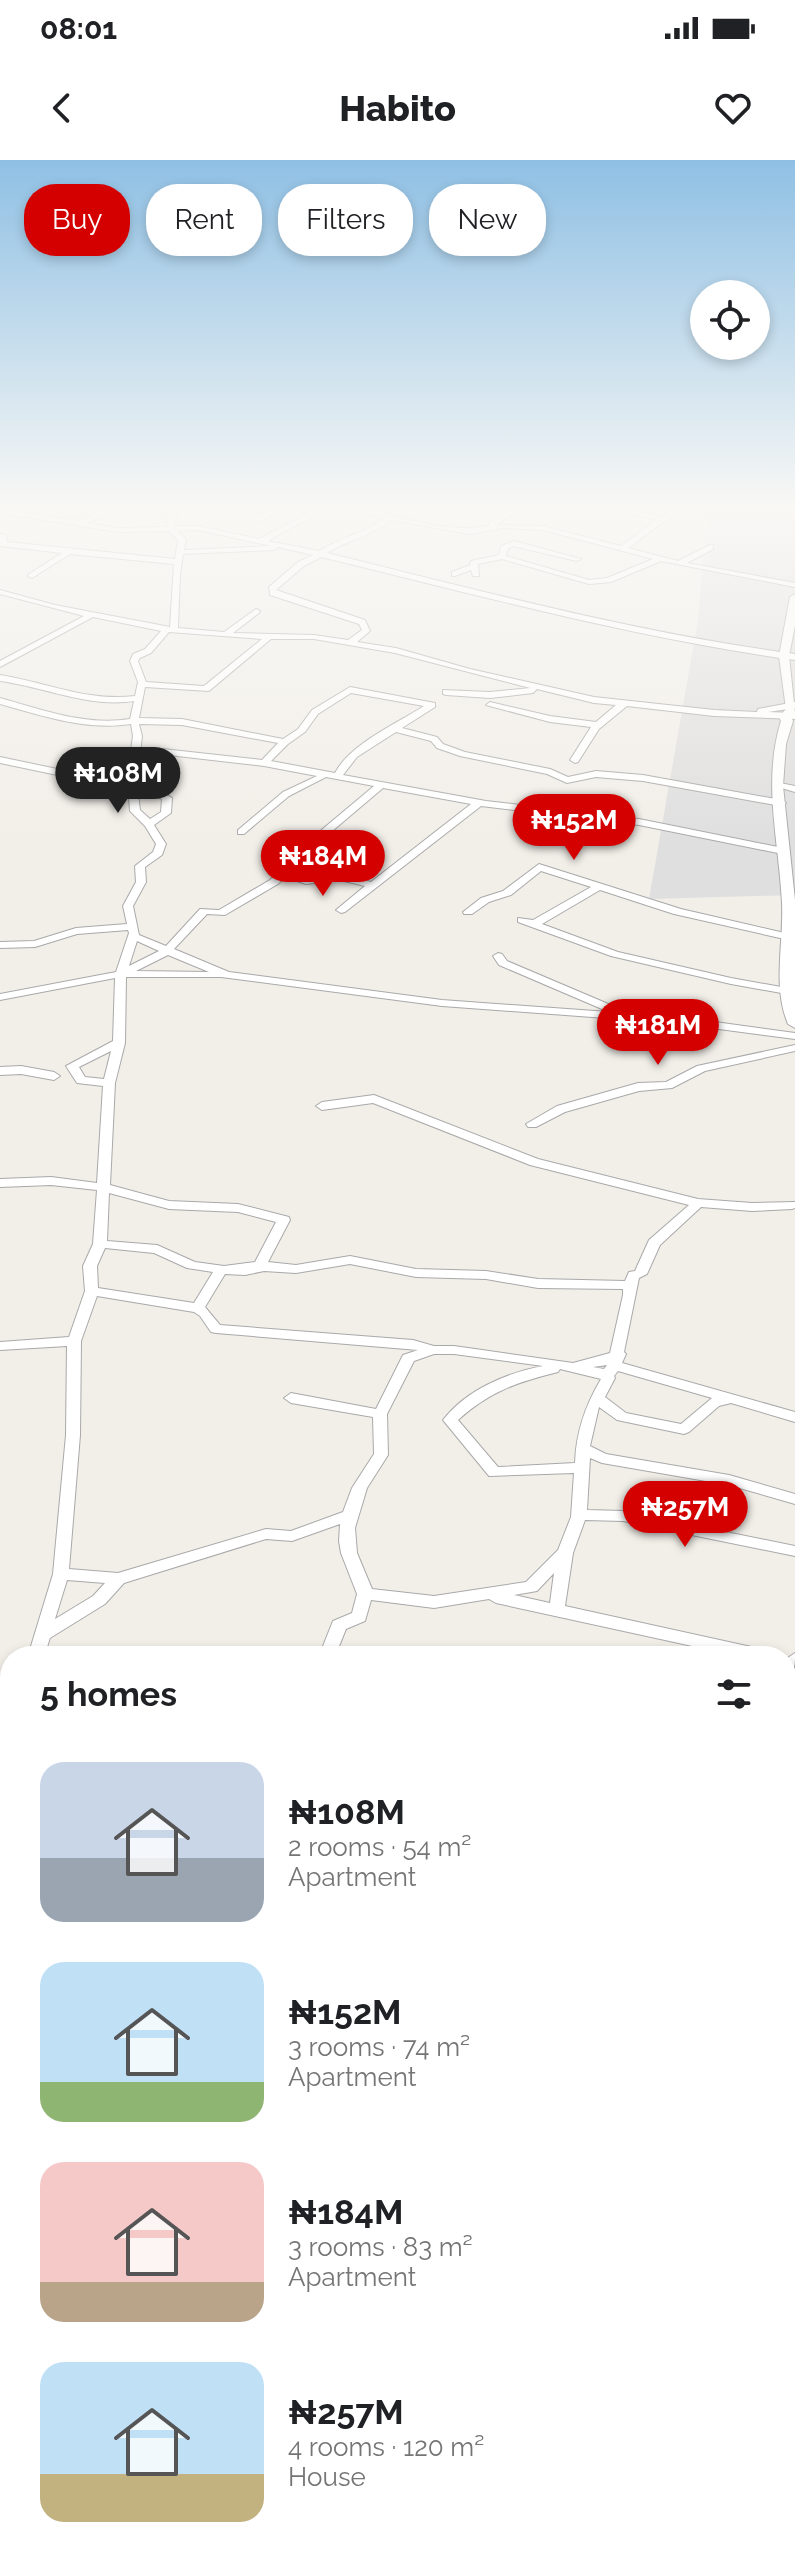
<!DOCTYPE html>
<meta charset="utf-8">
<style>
:root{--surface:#fff;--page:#f6f6f6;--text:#202124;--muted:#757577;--accent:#d40000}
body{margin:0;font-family:Raleway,sans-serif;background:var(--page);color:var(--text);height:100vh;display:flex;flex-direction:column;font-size:30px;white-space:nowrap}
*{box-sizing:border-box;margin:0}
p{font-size:26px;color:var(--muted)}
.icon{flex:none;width:44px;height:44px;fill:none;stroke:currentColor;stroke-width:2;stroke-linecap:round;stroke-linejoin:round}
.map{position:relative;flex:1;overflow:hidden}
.drawer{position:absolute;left:0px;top:1486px;width:796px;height:914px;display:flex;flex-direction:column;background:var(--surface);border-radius:32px 32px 0 0;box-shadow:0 4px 12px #0003}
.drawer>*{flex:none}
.guide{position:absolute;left:24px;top:24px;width:748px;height:72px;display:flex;gap:16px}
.tools{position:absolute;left:690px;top:120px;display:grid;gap:16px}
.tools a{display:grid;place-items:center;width:80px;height:80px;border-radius:50%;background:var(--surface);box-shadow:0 4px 12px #0003;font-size:40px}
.price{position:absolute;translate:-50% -68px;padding:0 18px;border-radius:28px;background:var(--accent);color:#fff;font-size:26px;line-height:52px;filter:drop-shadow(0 2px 4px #0008)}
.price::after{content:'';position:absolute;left:50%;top:48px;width:24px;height:18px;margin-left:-12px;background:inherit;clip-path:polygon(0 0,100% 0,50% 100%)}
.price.current{background:#222;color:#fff}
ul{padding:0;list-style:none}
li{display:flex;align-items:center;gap:24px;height:200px;padding:0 40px}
li span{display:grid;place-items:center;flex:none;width:224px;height:160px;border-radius:24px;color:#555}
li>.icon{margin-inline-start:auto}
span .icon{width:96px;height:96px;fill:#fffc;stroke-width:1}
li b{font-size:34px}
h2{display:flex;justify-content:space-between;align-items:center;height:96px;padding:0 40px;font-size:34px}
.chip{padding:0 28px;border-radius:32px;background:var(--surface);box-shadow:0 4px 12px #0003;font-size:28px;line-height:72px}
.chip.current{background:var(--accent);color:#fff}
.status{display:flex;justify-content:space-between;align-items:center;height:56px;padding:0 40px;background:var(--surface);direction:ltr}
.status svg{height:22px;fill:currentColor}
header{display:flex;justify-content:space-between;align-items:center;height:104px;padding:0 40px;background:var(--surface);font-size:36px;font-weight:800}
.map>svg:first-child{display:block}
.residential{fill:#e0dfdf}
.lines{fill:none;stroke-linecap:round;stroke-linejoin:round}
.minor-casing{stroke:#a9a9a9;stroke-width:2}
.tertiary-casing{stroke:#a9a9a9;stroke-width:2}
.minor{fill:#fff;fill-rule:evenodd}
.tertiary{fill:#fff;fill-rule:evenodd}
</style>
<div class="status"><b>08:01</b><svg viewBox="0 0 49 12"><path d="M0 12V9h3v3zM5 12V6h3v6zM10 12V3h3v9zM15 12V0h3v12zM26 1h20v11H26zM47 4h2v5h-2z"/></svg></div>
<header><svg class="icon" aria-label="back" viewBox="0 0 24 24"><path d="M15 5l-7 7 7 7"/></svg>Habito<svg class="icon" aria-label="heart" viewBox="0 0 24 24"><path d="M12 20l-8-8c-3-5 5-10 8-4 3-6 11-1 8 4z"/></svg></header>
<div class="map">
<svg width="795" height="2399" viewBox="0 0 795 2399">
<rect width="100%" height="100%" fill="#f2efe9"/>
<path class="residential" d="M708 345H795V735L649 739 698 460Z"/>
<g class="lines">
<defs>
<g id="minor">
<path d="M112 345H122L87 363 118 368 167 367 169 355 131 345H146L169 351V345H177L175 366H198L259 379 324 345H333L268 381 319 391C340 378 363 373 384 359L344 345C359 345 372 351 388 355 420 363 457 372 489 366V363L516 345H524L497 365 543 366 621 386 656 360 596 345H611L661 357 682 345H691L665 361 628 388 678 401 710 385H713V389L687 403 795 423V427L661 401 611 422 589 424 502 399 478 404 479 416H473L471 410 455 416H452V412L470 405 471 401 499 395 501 386 514 381 581 399 577 401 513 386 508 389 506 396 589 420 607 418 653 399 543 370 504 368 469 374 392 360C372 376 348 380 327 393 482 431 637 473 795 494V500C635 478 478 435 321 397L304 406 276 430 365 460 370 471 357 482 396 488 470 509 594 537 714 550 757 552 758 549 795 542V548L768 552 795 553V559L714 556 627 546 599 569 578 602 575 603 570 600 591 567 550 562 486 545 490 542 550 556 596 562 616 545 594 543 537 529 533 533 490 538 446 535 443 534V530L490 532 530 528 395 493 314 479H271L209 531 145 527 139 558 182 559 283 579 298 569 312 550 350 527 435 543V547L402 568 437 577 443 584 465 592 550 609 568 617 596 611 643 615 781 640 786 643 781 646 643 621 596 617 567 623 547 614 460 596 437 588 431 581 396 572 357 597 343 615 486 641 639 659 783 688 788 691 783 694 639 665 481 646 345 752 341 753 336 750 365 726 340 720 306 724 285 717 278 724 225 755 207 754 174 789 229 812 442 840 609 852 499 805 493 796 498 793 502 794 507 801 620 849V853L664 855 795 873V879L674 863 442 846 221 817H126L125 883 115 923 110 1025 169 1041 238 1044 289 1057 290 1060 268 1102 296 1105 350 1096 416 1109 486 1111 538 1119 625 1121 629 1112 635 1111 649 1080 689 1045 530 1005 373 943 322 950 316 946 322 942 374 935 538 999 698 1039 752 1043 795 1042V1048L792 1049 752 1051 701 1047 660 1085 647 1114 639 1118 624 1192 626 1194 622 1203 795 1252V1262L731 1243 719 1246 689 1272 684 1274 617 1260 599 1247 590 1286 606 1294 729 1315 795 1334V1344L729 1325 602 1303 590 1298 587 1350 623 1351 795 1386V1396L623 1361 585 1360 573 1393 565 1446 765 1490 771 1492 773 1496H738L496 1443 489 1439 434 1448 371 1440 365 1461 346 1469 335 1496H319L333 1461 352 1453 357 1434 341 1393 339 1381 340 1364 292 1381 266 1379 124 1423 105 1444 50 1478 44 1496H28L53 1414 66 1275 67 1186 0 1190V1182L69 1177 85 1131 83 1106 93 1084 97 1030 51 1025 0 1027V1019L51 1017 97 1023 103 926 77 923 66 906 113 881 115 818 0 840V834L116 812 129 773 128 770 77 774 35 787 0 788V782L34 781 76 768 127 764 123 746 136 722 135 706 153 692 156 684 145 666 130 651 128 625 121 627 105 625 0 603V597L105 619 120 621 127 619 133 576 131 564C86 571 43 556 0 544V538C43 550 85 566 130 559L134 541C88 548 45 527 0 521V515C45 522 88 542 135 536L138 522 130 501 133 494 145 489 161 471 93 457 0 507V501L84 456 0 434V430L55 445 170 467 174 404 70 394 32 418 28 416 29 414 62 393 0 386V374L6 375 7 382 175 399 178 380 169 371 118 372 0 353V349L79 361ZM198 370 271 386 184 390 186 379 177 371ZM278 387 313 395 298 402 269 427 270 435 359 464 362 470 348 480 314 475 233 473 259 453 260 451 256 449 224 472 178 468 180 414 183 394 275 390ZM169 472 262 479 204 526 146 522 138 501 140 498 151 493ZM351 533 424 546C396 564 350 584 335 613L271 601 288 584 305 572 318 554ZM139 564 182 565 278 583 262 600 163 589 158 592 160 594 264 606 317 616 283 632 238 670V674H244L289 636 326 617 374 626 282 703 278 712 270 720 219 750 200 749 166 786 139 775 133 746 146 722 145 707 162 695 166 684 154 665 171 653 172 638 137 619 142 576ZM137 626 162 639 161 652 150 659 140 650ZM383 628 471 644 371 722 340 714 307 718 289 712 291 706ZM137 781 159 791 129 806ZM168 795 209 812 136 811ZM111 891 104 919 85 917 79 907ZM109 1033 169 1049 238 1052 276 1062 255 1102 224 1106 195 1102 157 1085 107 1081ZM105 1088 154 1093 187 1108 213 1112 194 1143 98 1128 97 1106ZM350 1104 416 1117 486 1119 538 1128 623 1129V1135L610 1193 573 1203 454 1186H434L413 1180 220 1165 205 1147 225 1114 245 1115 264 1111 296 1113ZM97 1136 194 1152 200 1156 211 1172 216 1173 418 1190 403 1195 376 1249 291 1233 284 1238 291 1243 373 1257 374 1294 352 1328 343 1352 291 1371 266 1369 118 1413 69 1409 80 1275 81 1181ZM434 1194H454L543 1206C506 1213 466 1230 443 1260L489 1316 574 1313 571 1357 558 1390 526 1422 434 1436 372 1429 357 1393 355 1368 367 1328 388 1295 387 1254 414 1201ZM607 1205 604 1209 593 1207ZM560 1209 601 1219C585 1246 576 1272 575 1303L498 1307 458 1260C490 1231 518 1222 558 1212ZM618 1211 712 1238 681 1264 626 1253 605 1237 615 1218 614 1216ZM554 1413 550 1443 514 1435 537 1431ZM67 1420 105 1423 93 1436 55 1459Z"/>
<path d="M275 345H284L262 361H256V357Z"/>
<path d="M786 345H795V348L786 347Z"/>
<path d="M775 622 795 626V632L775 626Z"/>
<path d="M539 704 681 749 789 774 794 777 789 780 674 754 600 730 542 764 618 792 731 818 787 828 793 831 787 834 731 824 611 796 518 762V758L533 760 591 727 541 711 511 735 489 742 472 754H464L463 752 481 738 503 731Z"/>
<path d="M795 885V891L705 911 672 928 639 931 565 952 536 967H528L526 964 557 946 638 923 666 922 697 906Z"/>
<path d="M21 906 54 912 60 916 54 920 21 914 0 915V907Z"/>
<path d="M795 1493C795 1504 795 1513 786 1517V1499Z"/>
<path d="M10 1768V1798L7 1805 0 1807V1778L3 1771Z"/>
<path d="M786 2173 794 2176 795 2180V2292L786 2286Z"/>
</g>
<path id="tertiary" d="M795 434V465L789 496 795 553 791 557 793 561 786 584 783 626 795 740V868L788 864C772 826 784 783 782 743 779 681 762 622 781 561L779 557 786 549 779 496 790 437Z"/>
</defs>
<use href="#minor" class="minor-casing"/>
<use href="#tertiary" class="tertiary-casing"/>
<use href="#minor" class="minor"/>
<use href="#tertiary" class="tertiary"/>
</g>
<linearGradient id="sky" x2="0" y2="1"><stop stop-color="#8fc0e4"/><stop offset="0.51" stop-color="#f9f8f5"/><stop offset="1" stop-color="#f9f8f5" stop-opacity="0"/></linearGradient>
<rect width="795" height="681" fill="url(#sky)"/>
</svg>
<div class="tools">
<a><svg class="icon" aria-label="locate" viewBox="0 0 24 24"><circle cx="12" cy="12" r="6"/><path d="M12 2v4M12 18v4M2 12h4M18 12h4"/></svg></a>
</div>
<b class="price current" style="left:118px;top:655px">₦108M</b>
<b class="price" style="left:574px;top:702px">₦152M</b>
<b class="price" style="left:323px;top:738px">₦184M</b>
<b class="price" style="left:658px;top:907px">₦181M</b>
<b class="price" style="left:685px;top:1389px">₦257M</b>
<div class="guide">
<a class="chip current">Buy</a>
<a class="chip">Rent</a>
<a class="chip">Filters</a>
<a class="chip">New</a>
</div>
<section class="drawer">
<h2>5 homes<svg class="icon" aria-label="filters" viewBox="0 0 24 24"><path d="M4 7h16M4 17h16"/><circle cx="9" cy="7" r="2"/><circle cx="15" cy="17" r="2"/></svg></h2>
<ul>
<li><span style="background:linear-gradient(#c9d6e8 60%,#9aa5b1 0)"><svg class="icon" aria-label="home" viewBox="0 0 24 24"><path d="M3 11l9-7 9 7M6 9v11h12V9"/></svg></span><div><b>₦108M</b><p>2 rooms · 54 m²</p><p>Apartment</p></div></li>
<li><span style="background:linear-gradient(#bfe0f5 75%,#8fb573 0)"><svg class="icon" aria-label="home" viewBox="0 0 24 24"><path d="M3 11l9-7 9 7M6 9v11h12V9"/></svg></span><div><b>₦152M</b><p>3 rooms · 74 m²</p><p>Apartment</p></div></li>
<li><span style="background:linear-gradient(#f6c9c9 75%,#b9a48a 0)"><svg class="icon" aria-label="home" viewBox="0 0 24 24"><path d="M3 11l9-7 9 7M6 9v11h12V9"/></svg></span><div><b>₦184M</b><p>3 rooms · 83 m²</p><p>Apartment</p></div></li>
<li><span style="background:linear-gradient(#bfe0f5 70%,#c2b280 0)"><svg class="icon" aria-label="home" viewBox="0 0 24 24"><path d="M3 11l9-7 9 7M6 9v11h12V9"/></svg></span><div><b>₦257M</b><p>4 rooms · 120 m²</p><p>House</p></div></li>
</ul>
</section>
</div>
